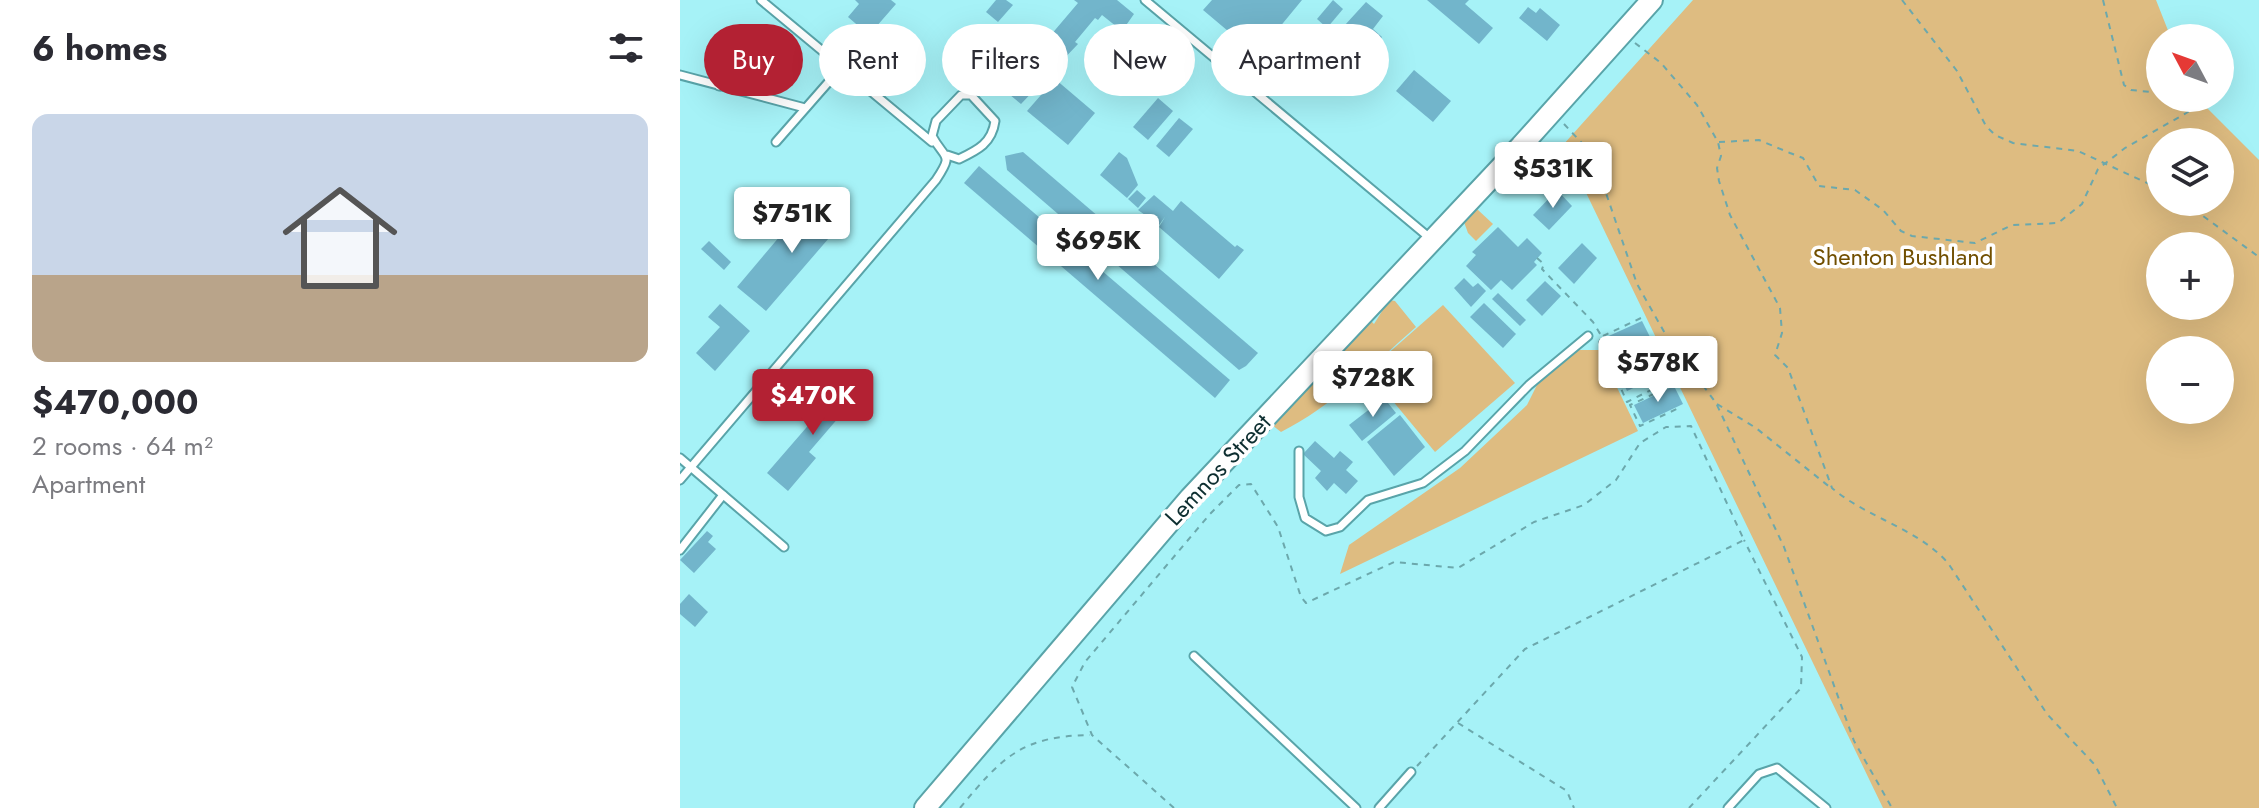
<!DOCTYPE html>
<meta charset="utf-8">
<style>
:root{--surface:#fff;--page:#f2f2f3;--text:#2b2b33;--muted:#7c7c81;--line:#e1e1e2;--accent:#b32133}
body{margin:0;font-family:Jost,sans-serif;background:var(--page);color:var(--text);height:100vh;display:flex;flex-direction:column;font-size:30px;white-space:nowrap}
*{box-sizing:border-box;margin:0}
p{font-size:26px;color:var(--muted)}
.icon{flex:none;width:44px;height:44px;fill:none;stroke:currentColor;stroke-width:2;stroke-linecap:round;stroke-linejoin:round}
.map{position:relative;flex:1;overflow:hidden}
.panel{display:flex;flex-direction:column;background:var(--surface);width:680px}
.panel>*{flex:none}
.hud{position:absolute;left:24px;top:24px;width:760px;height:72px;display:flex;gap:16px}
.needle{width:52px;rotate:311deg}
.controls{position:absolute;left:1466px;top:24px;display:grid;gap:16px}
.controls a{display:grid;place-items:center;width:88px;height:88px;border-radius:50%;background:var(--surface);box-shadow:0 8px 32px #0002;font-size:40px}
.price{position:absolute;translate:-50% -68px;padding:0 18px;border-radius:8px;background:#fff;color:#222;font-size:26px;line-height:52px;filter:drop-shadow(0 2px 4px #0008)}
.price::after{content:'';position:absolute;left:50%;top:48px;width:24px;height:18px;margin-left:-12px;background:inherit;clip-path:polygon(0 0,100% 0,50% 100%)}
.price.selected{background:var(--accent);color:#fff}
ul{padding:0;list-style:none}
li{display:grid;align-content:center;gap:16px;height:424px;padding:0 32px}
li+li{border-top:2px solid var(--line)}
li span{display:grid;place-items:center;height:248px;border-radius:16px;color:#555}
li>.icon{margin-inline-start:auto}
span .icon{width:144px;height:144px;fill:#fffc;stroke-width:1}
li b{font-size:34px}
h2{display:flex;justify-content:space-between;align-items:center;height:96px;padding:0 32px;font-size:34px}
.pill{padding:0 28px;border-radius:36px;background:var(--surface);box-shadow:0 8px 32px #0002;font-size:28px;line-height:72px}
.pill.selected{background:var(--accent);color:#fff}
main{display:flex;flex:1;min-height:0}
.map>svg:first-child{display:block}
.green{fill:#debc81;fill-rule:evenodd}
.building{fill:#72b5cb}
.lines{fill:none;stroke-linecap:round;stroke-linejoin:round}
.lane-casing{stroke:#59a4a9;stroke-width:11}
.secondary-casing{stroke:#59a4a9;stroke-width:24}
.path{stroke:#6ca8ac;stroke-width:2;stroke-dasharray:6 6;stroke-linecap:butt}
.lane{stroke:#fff;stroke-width:7}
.secondary{stroke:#fff;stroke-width:20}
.labels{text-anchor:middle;stroke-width:7;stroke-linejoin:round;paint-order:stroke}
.park-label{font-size:24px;fill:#714f00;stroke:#fff}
.street-label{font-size:24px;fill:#0d2e30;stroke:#fff}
</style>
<main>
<section class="panel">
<h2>6 homes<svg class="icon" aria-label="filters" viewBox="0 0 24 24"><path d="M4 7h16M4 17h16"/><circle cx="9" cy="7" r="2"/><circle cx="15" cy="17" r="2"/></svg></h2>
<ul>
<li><span style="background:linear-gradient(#c9d6e8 65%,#b9a48a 0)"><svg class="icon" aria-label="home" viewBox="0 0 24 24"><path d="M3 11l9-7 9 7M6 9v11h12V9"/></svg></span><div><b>$470,000</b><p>2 rooms · 64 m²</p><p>Apartment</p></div></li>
</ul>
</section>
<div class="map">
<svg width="1579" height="808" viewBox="0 0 1579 808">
<rect width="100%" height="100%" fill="#a6f2f7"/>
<g class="green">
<path d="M1013 0H1476L1491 38H1480V98H1517L1579 160V808H1203L883 145ZM1480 142H1540V202H1480ZM1540 246V306H1480V246ZM1540 350V410H1480V350Z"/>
<path d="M797 209 813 224 796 241 788 233 784 222Z"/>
<path d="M709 300 715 301 736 327C694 364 651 407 601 432L592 425 690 320 694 324Z"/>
<path d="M763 305 835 383 755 452 688 371Z"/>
<path d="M973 341 978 350 932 368 929 362Z"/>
<path d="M897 350H919L958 431 660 574 669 545 780 468 847 405 857 385Z"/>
</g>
<g class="building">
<path d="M175 0H211L216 4 189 35 168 17 179 4Z"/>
<path d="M316 0H326L333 5 318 22 306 12Z"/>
<path d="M394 0H437L454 14 442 31 422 15 418 20 415 18 395 42 398 44 341 104 324 90 398 3Z"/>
<path d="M532 0H622L594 34 585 26 567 47 523 10Z"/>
<path d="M653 0 663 9 647 28 637 19Z"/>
<path d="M747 0H789L785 4 813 28 799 44Z"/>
<path d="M686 2 703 16 693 29 702 37 682 61 692 69 674 90 632 54 649 33 654 37Z"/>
<path d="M848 7 856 13 860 8 880 25 867 41 839 18Z"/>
<path d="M734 70 771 101 753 122 716 91Z"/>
<path d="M375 79 415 113 388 145 347 111Z"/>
<path d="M478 98 493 111 468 140 453 127Z"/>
<path d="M499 118 513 129 489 157 476 146Z"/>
<path d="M343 152 578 353 566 366 559 370 327 170 325 156Z"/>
<path d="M439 152 447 158 458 185 447 198 420 175Z"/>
<path d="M299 166 550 380 535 398 284 183Z"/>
<path d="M457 190 466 198 458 208 448 199Z"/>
<path d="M877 190 892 206 869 230 853 215Z"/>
<path d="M474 195 493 211 501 201 555 247 557 245 564 250 539 279 479 227 485 217 479 225 458 210Z"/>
<path d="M144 196 168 216 86 311 57 287 100 236 105 241Z"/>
<path d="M818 227 838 247 847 238 862 253 854 262 857 265 832 290 821 280 811 290 786 266 796 255 792 252Z"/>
<path d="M29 241 51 262 44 270 21 249Z"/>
<path d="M902 243 917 258 894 284 878 268Z"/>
<path d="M784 278 793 287 798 283 806 291 791 307 774 288Z"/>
<path d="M865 281 881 296 862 316 846 300Z"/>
<path d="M818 293 846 320 840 326 812 299Z"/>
<path d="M804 303 836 334 823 348 790 317Z"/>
<path d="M40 304 70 331 35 371 16 353 40 327 28 317Z"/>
<path d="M962 321 971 339 932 358 922 339Z"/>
<path d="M978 353 987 372 947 391 938 372Z"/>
<path d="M171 376 184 388 129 452 136 458 108 491 87 473Z"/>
<path d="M994 386 1003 404 963 423 954 405Z"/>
<path d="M704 398 716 413 682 441 669 425Z"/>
<path d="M720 415 745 447 714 476 687 442Z"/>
<path d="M635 441 654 458 660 451 673 462 666 470 678 481 666 494 654 483 647 491 635 478 641 471 623 454Z"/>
<path d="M27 531 33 536 28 542 36 549 14 573 0 560Z"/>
<path d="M9 594 28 612 15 627 0 614V604Z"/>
</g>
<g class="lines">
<defs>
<g id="lane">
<path d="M81 0 252 142"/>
<path d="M465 0 751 239"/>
<path d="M0 75 125 108"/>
<path d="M39 86 46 55 42 46"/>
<path d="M96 142 160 69"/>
<path d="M619 451V497L625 518 646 531 660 527 688 500 743 483 785 451 849 385 908 336"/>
<path d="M0 458 104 547"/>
<path d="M0 480 256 180C274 153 265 160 252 136L256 121 281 95H291L315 121C312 143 298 150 279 159L267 155"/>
<path d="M0 550 43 495"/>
<path d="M514 656 676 808"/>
<path d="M699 808 731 772"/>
<path d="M1048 808 1079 774 1097 768 1146 808"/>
</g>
<path id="secondary" d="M245 808 510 498 841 146 972 0"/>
</defs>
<use href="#lane" class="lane-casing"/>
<use href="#secondary" class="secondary-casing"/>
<g class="path">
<path d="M1222 0 1277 71 1306 126 1315 135 1333 143 1398 151 1480 189"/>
<path d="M1423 0 1444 85 1451 90 1480 93"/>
<path d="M955 43 981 63 1017 105 1038 142 1041 156 1037 168 1039 181 1050 215 1100 308 1102 333 1095 355 1108 368 1152 488C1187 518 1237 528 1268 563L1367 714 1415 765 1437 808"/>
<path d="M884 124 913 155 957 284 987 337 1036 403 1104 547 1174 741 1212 808"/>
<path d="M1039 142 1079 140 1110 153 1123 158 1139 186 1175 190 1203 210 1221 231 1232 236 1295 243 1332 225 1378 223 1402 204 1418 169 1445 148 1508 112 1510 104 1505 98"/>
<path d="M1504 202 1579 257"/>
<path d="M857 258 864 264 862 269 913 322 922 337 919 342 932 369 956 358 957 362 934 373 947 402 989 381 991 386 950 405 960 426 1001 407"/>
<path d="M923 336 961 318"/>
<path d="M958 361 977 352"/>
<path d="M1037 404 1076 428 1151 488"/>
<path d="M778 723 887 791 894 808"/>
<path d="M280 808C322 757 342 736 410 735"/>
<path d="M494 808 412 735 392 687 405 662 530 514 559 485 571 484 598 527 621 597 626 603 714 562 778 568 854 522 904 505 936 480 960 443 986 427 1011 426 1064 540 845 649 737 766"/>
<path d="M1009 808 1121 688 1122 657 1064 540"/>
</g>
<use href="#lane" class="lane"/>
<use href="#secondary" class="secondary"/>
</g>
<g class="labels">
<g class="park-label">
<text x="1223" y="265">Shenton Bushland</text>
</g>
<g class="street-label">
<text transform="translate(538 470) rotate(-47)" y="8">Lemnos Street</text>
</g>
</g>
</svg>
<div class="controls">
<a><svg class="needle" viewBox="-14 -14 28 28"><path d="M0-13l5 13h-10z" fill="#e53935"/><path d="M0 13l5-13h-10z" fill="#7c7c81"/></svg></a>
<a><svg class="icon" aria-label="layers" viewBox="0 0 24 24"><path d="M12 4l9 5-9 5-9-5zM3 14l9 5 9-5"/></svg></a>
<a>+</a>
<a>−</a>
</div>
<b class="price" style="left:873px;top:210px">$531K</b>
<b class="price" style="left:112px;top:255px">$751K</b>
<b class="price" style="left:418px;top:282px">$695K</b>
<b class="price" style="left:978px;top:404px">$578K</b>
<b class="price" style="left:693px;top:419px">$728K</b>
<b class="price selected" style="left:133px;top:437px">$470K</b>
<div class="hud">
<a class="pill selected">Buy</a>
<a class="pill">Rent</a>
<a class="pill">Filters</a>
<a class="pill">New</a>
<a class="pill">Apartment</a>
</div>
</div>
</main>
